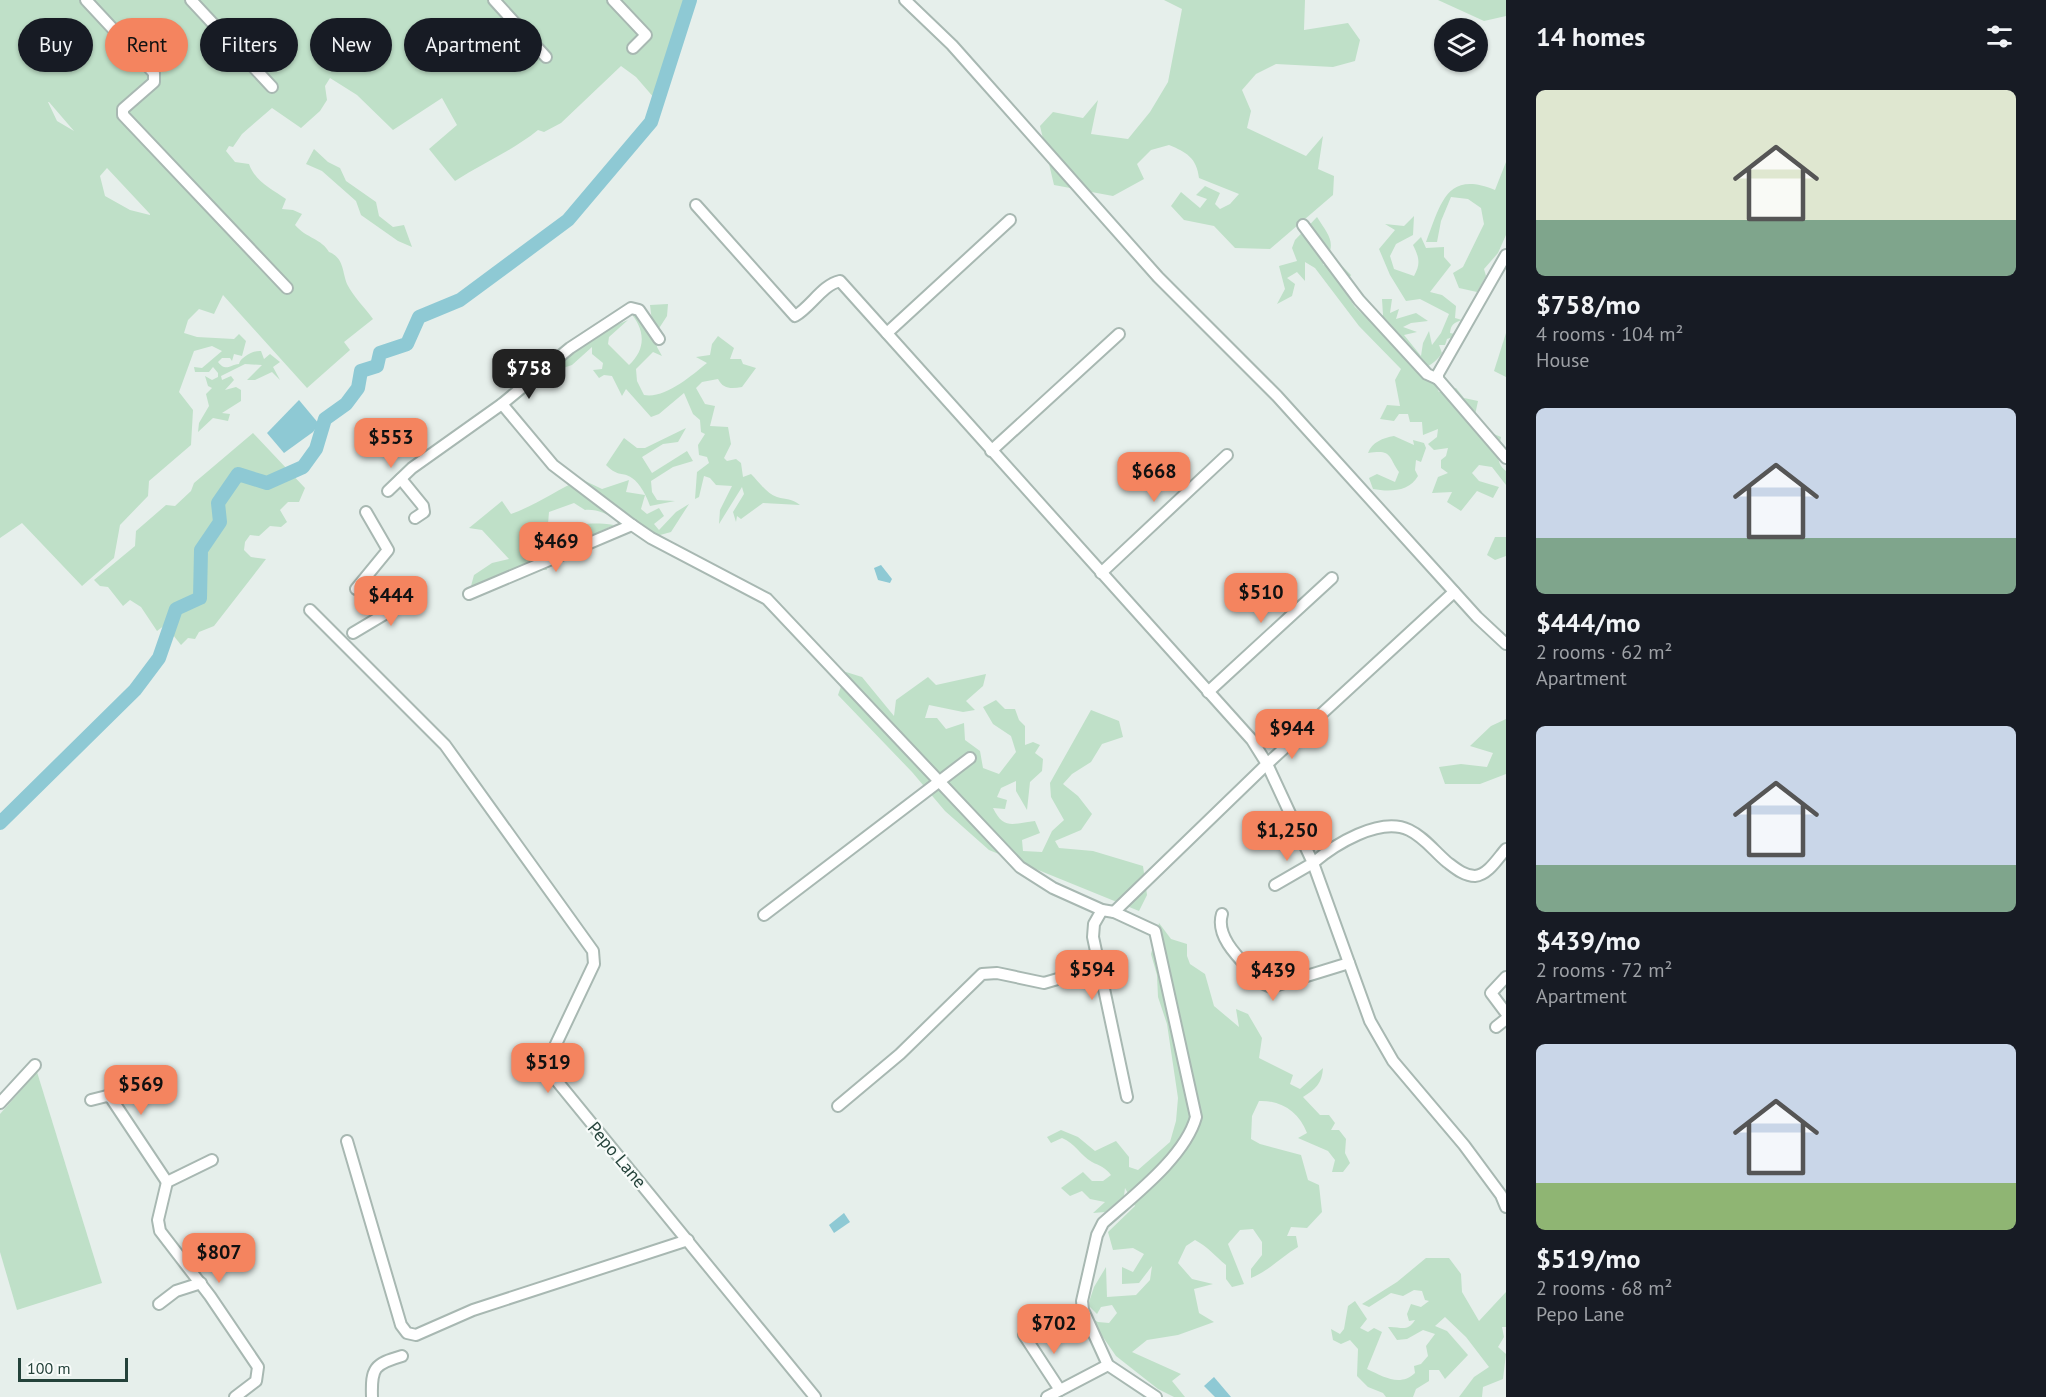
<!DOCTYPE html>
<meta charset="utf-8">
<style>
:root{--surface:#171b24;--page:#242831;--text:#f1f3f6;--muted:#9ea1a6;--accent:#f4845f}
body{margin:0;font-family:"PT Sans",sans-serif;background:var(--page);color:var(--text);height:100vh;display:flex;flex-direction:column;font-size:22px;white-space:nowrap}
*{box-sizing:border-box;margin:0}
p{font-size:20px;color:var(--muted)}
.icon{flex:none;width:33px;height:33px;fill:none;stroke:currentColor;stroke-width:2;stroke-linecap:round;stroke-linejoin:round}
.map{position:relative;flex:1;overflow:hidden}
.panel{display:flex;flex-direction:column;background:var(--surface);width:540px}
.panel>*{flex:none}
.banner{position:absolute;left:18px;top:18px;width:570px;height:54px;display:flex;gap:12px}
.tools{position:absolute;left:1434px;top:18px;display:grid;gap:12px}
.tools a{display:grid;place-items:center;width:54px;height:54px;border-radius:50%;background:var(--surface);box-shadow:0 2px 4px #0004;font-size:30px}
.scale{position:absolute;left:18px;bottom:15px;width:110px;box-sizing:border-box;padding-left:6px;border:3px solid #24423a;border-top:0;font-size:16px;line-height:21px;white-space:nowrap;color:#24423a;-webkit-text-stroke:4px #f7fbf9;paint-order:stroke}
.price{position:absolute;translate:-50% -51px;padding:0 14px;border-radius:12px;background:var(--accent);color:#111;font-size:20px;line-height:39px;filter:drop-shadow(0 2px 3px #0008)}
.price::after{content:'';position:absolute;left:50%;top:36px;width:18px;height:14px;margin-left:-9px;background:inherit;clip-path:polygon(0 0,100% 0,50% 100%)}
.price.active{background:#222;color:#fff}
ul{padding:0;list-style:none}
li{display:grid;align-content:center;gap:12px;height:318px;padding:0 30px}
li span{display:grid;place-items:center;height:186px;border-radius:9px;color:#555}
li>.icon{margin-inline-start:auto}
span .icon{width:108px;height:108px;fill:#fffc;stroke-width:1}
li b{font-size:26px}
h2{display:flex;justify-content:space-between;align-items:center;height:72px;padding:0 30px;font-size:26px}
.pill{padding:0 21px;border-radius:27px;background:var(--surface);box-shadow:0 2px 4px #0004;font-size:21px;line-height:54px}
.pill.active{background:var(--accent);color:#111}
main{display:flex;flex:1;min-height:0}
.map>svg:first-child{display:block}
.green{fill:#bfe0c8;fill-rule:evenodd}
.water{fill:#8ec9d4}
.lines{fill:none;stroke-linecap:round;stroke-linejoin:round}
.river{stroke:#8ec9d4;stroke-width:14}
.minor-casing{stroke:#a8b8b2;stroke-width:14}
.minor{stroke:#fff;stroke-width:10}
.labels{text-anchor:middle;stroke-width:4.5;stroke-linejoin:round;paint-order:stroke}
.street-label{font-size:18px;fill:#24423a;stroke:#f7fbf9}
</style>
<main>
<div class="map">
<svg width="1506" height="1397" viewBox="0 0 1506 1397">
<rect width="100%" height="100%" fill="#e6efeb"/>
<g class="green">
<path d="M0 0H688L655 99 636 77 621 66 561 123 544 132 538 130C512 151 483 163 455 181L429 149 457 125 442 98 393 130 357 95 330 78 325 86 327 100 320 111 301 128 272 108 242 134 233 147 229 146 226 151 235 162 249 164C255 181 271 189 286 199L282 209 293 210 302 214 295 225C306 238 322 239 329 252 344 258 342 271 347 284 353 296 365 308 373 319L344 342 350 350 307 388 223 295 214 314 199 309 188 320 184 333 197 337 234 339 239 334 246 341 242 356 234 354 232 361 230 358H222L218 362C226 372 229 365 239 364 240 358 253 350 261 351L264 359 270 354 280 362 273 367 280 380 272 372 255 380H247L262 365 245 364 221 376 222 380 231 376 234 380 225 390 236 387 241 390V401L222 413 230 414 228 421 213 418 198 432 199 423 209 406 206 394 212 388 208 386 205 376 212 380 218 377V373L213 367 209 372H195L194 367 202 368 222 351 212 346 194 351 179 392 193 410 191 445 149 481 148 496 120 525 114 558 82 586 22 523 0 538ZM48 102H49L74 131 57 121ZM107 168 150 214V215L130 210 105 196 100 176Z"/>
<path d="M1164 0H1305L1304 30 1348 23 1360 40 1355 61 1333 67 1276 64 1256 74 1242 90 1251 111 1247 128 1306 156 1323 136 1318 169 1334 176 1333 195 1270 249 1235 248 1214 226 1184 220 1171 206 1181 192 1200 208 1207 199 1196 195 1205 186 1220 193 1215 204 1220 209 1230 204 1239 194 1199 178C1197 158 1186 152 1169 145L1151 150 1137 164 1144 179 1113 196 1054 185 1040 126 1053 112 1083 118 1098 100 1091 134 1128 139 1150 112 1168 82 1182 9Z"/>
<path d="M1438 0H1506V16L1484 21Z"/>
<path d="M314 149 328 162 340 168 346 181 376 202 379 216 393 227 404 225 412 247 398 241 361 215 356 201 322 171 306 164Z"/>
<path d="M1506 162V235L1498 253 1484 269 1486 276 1477 292 1459 288 1453 273 1463 267 1484 224 1481 208 1468 199 1451 197 1441 221 1437 242H1426C1441 204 1446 170 1495 190Z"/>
<path d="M1414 216 1413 235 1396 244 1390 256 1394 269 1414 276C1421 264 1419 257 1413 245L1421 237 1426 248 1444 247V257L1451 265 1430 292 1442 295 1456 306 1455 318 1462 320C1454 323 1451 324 1450 333L1455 334 1453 337 1447 339 1445 345H1439L1442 353C1437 362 1428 365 1420 373L1434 382 1439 392 1456 388 1464 398 1478 401 1475 415 1489 432 1501 437C1499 450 1494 462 1506 471V485L1492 467 1479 465 1472 473 1479 481 1499 487 1493 498 1477 491 1461 511 1447 502 1452 492 1432 493 1438 477 1448 473 1441 468V460L1446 456 1448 448 1434 450 1428 444 1437 437 1438 429 1423 435 1422 422H1410L1408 414H1399L1394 421 1380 419 1387 405 1400 406 1395 380 1401 369 1359 326 1315 268 1305 262V281L1297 272 1287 278 1295 284 1292 296 1277 304 1285 289 1279 266 1297 261 1292 248 1295 240 1317 217C1329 236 1338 243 1323 265L1343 267 1351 275 1343 289 1355 307 1373 324 1383 315 1382 299H1392L1390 313 1399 309 1396 319 1416 313 1428 321 1411 323 1403 327 1417 332 1404 335 1421 356 1423 343 1429 331 1432 345 1441 333 1449 314 1420 299 1406 301 1390 275 1379 249 1395 230 1385 224 1404 226Z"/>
<path d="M668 304 667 316 656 333 657 347 662 356 653 352 636 369 637 381 644 395C665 399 691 376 707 363L696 357 710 355 712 344 718 336 734 348 730 359H741L743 364 756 368 742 387C731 389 723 389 718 379L702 382 696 388 705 404 715 406 710 426 728 427 731 444 724 458 727 461 736 459 741 463 743 477 751 474C759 482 767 494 777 497 787 500 791 498 800 505L763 503 741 519 737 516 736 522 733 512 744 494 742 487 719 524 720 510 732 486 716 485 710 478 704 476 699 497 695 499 697 472 709 463 707 457 699 455 698 445 705 434 701 432 700 420 693 414 684 393 659 414 651 417 626 389 622 396 612 376 604 375 599 378 593 370 602 369 603 363 592 354V347L572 365 554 371 568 355 596 334 628 320 609 337 608 344 629 365C647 348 645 329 629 311L641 313 653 330 650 305Z"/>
<path d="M1506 333V377L1494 371Z"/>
<path d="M686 428 678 442 663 444 642 457 652 473 687 451 693 461 673 467 651 481 652 492 657 500 675 501 650 506C647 497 640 483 632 478 622 471 619 478 606 465L624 438 637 448H645Z"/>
<path d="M253 433 305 488 299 502H288L280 510 287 522 281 527 270 526 259 536 250 535 245 542 244 550 251 557 266 559 214 626 199 632 195 639 188 638 181 645 165 625 157 631 141 607 130 600 123 606 108 587 100 586 94 580 135 546 136 531 166 505 175 506 191 491 194 483Z"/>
<path d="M1394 436 1414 445 1413 440 1424 443 1426 448 1421 462 1416 460 1415 470 1418 476C1409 492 1389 492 1373 489L1369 478 1377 474 1395 482 1399 472C1388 456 1392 449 1368 453 1372 442 1383 438 1394 436Z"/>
<path d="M581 479 602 489 629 480 626 492 645 495 641 509 647 514 659 508 664 516 654 524 659 530 676 512 689 504 671 532 642 540C625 527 607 508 585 510L574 503 549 512 548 524 536 544 546 546C569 525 582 521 614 525L544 557 547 570H538L534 561 489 592 468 597 474 575 492 563 509 559 482 530 469 528 502 501 511 514C536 505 557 490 581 479Z"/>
<path d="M1495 537H1506V556L1495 560 1487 555Z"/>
<path d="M846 672 862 677 894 716 896 700 928 677 936 685 986 674 983 686 966 701 975 710 963 712 929 705 925 718H937L946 729 964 723 965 740 980 751 983 768 999 774 1016 752 1011 736 993 724 983 707 996 700 1005 709H1015L1019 720 1025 726V745L1033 742 1040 745 1035 753 1043 759 1042 771 1030 782 1027 810 1016 791V781L1001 788 997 797 1007 800 1005 809 993 808C1004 831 1014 823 1035 821L1040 833 1022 840 1023 851 1042 852 1052 831 1064 820 1051 797 1050 783 1091 710 1119 721 1123 737 1102 744 1091 762 1072 774 1063 784 1078 796 1092 814 1081 830 1055 841 1059 848 1093 851 1143 866 1147 895 1139 911 989 850 945 811 912 772 838 695Z"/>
<path d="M1506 719V774L1480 784H1445L1439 767 1461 764 1487 767 1493 753 1470 746 1491 726Z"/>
<path d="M1159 923 1171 939 1187 944V956L1190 964 1205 974 1214 1006 1239 1027 1236 1009 1248 1014 1262 1038 1259 1058 1293 1075 1290 1084 1300 1089 1323 1068C1322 1083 1316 1089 1303 1097L1320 1115H1329L1335 1123 1331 1130H1339L1346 1139 1345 1153 1350 1163 1343 1172H1332L1335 1160 1328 1151 1298 1138 1307 1133C1299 1112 1281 1100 1259 1101L1252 1116 1251 1139 1260 1144 1301 1155 1308 1180 1319 1185 1322 1212 1307 1228 1291 1227 1287 1236H1296L1298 1247C1281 1257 1270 1270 1251 1278V1269L1262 1255V1242L1253 1229 1240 1230 1228 1244 1244 1284 1232 1287 1226 1279V1265C1215 1256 1208 1247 1195 1240L1186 1246 1178 1263 1192 1279 1213 1284 1194 1289 1199 1313 1214 1322 1178 1335 1147 1340 1132 1352 1181 1374 1172 1381 1185 1397H1174L1158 1389 1116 1356 1089 1317 1098 1322 1109 1323 1117 1313 1112 1305 1101 1307 1097 1314 1088 1305 1094 1287 1106 1267 1107 1297 1136 1295 1150 1280 1152 1266 1139 1283 1122 1284V1267L1133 1272 1144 1254 1133 1248 1113 1250 1108 1232 1135 1206 1125 1188 1124 1196 1105 1212 1093 1213 1105 1202 1090 1199 1082 1191 1070 1196 1061 1188 1083 1172 1092 1181H1103L1111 1175C1105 1167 1100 1166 1092 1162 1080 1155 1075 1143 1062 1138L1051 1143 1047 1137 1061 1130 1078 1137 1095 1151 1116 1141 1129 1157V1167L1138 1170 1170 1142 1176 1121 1178 1098 1167 1024 1158 997 1157 975 1151 954Z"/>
<path d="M37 1072 102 1283 17 1310 0 1252V1114Z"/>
<path d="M1426 1258H1449L1461 1274 1462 1292 1479 1321 1506 1292V1327H1502L1504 1337 1498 1347 1506 1354 1503 1379 1483 1387 1482 1397H1459L1474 1377 1489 1367 1466 1337 1445 1317 1435 1326 1447 1331 1468 1355 1445 1379 1439 1370H1429V1381L1416 1389 1413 1397H1386L1383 1393 1368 1387 1357 1376 1358 1349 1350 1340 1341 1344 1333 1340 1331 1329 1340 1334 1344 1329 1348 1306 1355 1301 1367 1319 1360 1328 1368 1332 1374 1328 1382 1332 1367 1369C1384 1377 1400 1387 1415 1373L1414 1366 1421 1364 1428 1356 1426 1346 1435 1334 1423 1330 1407 1339 1397 1340 1388 1327C1400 1326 1407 1333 1415 1320L1409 1321 1407 1314 1411 1304 1421 1307 1429 1301 1425 1300 1422 1291 1414 1290 1403 1296 1391 1293 1369 1307 1362 1304 1397 1282Z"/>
</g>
<g class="water">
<path d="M299 400 319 424 313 432 284 453 267 433Z"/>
<path d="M881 565 892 579 890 583 878 580 874 568Z"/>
<path d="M844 1213 850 1222 834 1233 829 1225Z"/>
<path d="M1214 1377 1231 1397H1215L1204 1386Z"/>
</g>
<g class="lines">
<path class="river" d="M0 823 135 690 159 658 176 609 200 598 201 550 220 522 218 503 238 474 267 483 303 467 316 449 325 419 346 404 358 388 361 371 377 366 380 353 407 344 419 317 460 300 568 220 651 122 690 0"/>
<defs>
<g id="minor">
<path d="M86 0 154 73V82L123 109V115L287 288"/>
<path d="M191 0 272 87"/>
<path d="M494 0 546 57"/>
<path d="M613 0 646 35 633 48"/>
<path d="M905 0 952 45 1158 277 1277 396 1477 617 1506 644"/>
<path d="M696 205 795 316C811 307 822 285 840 281L1252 740 1267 764 1313 863 1275 885"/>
<path d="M1303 225 1359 300 1427 374 1438 379"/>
<path d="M1506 255 1438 374V379L1506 458"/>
<path d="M887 333 1010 220"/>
<path d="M502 404 553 465 632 525 651 538 767 599 1020 867 1053 888 1102 910 1114 912 1155 931 1196 1117C1185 1157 1133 1196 1103 1223L1097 1235 1082 1301 1083 1310 1108 1365 1156 1397"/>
<path d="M991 451 1119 334"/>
<path d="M401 479 423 506 424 512 415 518"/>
<path d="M388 491 412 468 502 404 570 348 631 308 639 310 659 339"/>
<path d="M1101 573 1227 455"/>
<path d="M356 589 388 550 366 512"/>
<path d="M469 594 632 525"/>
<path d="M310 610 445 745 593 951 594 964 548 1061V1070L815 1397"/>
<path d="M353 633 415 596"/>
<path d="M1208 692 1332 578"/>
<path d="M1506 849C1498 858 1488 875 1475 876 1464 876 1455 868 1447 862 1434 851 1424 837 1409 830 1380 816 1334 845 1313 863L1370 1021 1393 1061 1464 1145 1501 1195 1506 1207"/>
<path d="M1102 910 1094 924 1093 937 1127 1097"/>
<path d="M1114 912 1267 764 1454 592"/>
<path d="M1222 914C1214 940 1247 965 1262 983L1271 987 1349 963"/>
<path d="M764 915 970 758"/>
<path d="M1506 977 1491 993 1506 1013"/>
<path d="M1496 1027 1506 1019"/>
<path d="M91 1100 107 1096 111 1098 167 1182"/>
<path d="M0 1103 35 1065"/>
<path d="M838 1106 900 1054 982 974 997 973 1044 983 1099 967"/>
<path d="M347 1141 401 1325 407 1333 416 1335 473 1310 688 1240"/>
<path d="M212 1160 167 1182 158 1220 160 1231 210 1296 258 1367 256 1381 235 1397"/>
<path d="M159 1304 176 1291 201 1283"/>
<path d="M1024 1335 1060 1390"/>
<path d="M372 1397C371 1368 374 1364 402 1356"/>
<path d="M1047 1397 1108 1365"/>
</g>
</defs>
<use href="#minor" class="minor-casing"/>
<use href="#minor" class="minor"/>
</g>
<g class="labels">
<g class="street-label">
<text transform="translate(617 1155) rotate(50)" y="6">Pepo Lane</text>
</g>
</g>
</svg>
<div class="tools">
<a><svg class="icon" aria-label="layers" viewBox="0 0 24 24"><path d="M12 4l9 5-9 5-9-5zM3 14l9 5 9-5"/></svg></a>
</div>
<div class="scale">100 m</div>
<b class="price active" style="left:529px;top:400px">$758</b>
<b class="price" style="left:391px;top:469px">$553</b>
<b class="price" style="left:1154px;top:503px">$668</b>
<b class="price" style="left:556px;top:573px">$469</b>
<b class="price" style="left:1261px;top:624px">$510</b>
<b class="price" style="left:391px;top:627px">$444</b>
<b class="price" style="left:1292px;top:760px">$944</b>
<b class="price" style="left:1287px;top:862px">$1,250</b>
<b class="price" style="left:1092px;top:1001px">$594</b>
<b class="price" style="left:1273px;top:1002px">$439</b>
<b class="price" style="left:548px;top:1094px">$519</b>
<b class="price" style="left:141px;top:1116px">$569</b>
<b class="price" style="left:219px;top:1284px">$807</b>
<b class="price" style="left:1054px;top:1355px">$702</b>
<div class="banner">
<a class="pill">Buy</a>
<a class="pill active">Rent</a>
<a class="pill">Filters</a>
<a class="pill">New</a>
<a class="pill">Apartment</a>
</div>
</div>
<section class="panel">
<h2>14 homes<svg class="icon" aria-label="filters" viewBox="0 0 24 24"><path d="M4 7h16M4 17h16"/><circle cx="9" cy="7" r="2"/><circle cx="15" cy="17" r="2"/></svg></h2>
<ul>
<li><span style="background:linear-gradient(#dfe7d0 70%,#7fa58c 0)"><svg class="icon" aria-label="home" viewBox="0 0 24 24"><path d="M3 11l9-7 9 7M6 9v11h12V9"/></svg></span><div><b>$758/mo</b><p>4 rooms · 104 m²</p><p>House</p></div></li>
<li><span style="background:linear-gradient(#c9d6e8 70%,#7fa58c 0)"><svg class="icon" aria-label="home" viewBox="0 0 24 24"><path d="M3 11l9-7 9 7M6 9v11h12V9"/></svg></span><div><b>$444/mo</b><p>2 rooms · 62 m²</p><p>Apartment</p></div></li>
<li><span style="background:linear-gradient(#c9d6e8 75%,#7fa58c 0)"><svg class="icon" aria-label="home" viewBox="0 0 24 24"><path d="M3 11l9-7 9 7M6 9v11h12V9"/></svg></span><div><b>$439/mo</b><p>2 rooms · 72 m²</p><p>Apartment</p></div></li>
<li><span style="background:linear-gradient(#c9d6e8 75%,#8fb573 0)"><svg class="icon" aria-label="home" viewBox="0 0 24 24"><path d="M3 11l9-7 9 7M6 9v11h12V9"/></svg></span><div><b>$519/mo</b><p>2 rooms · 68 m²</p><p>Pepo Lane</p></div></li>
</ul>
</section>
</main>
